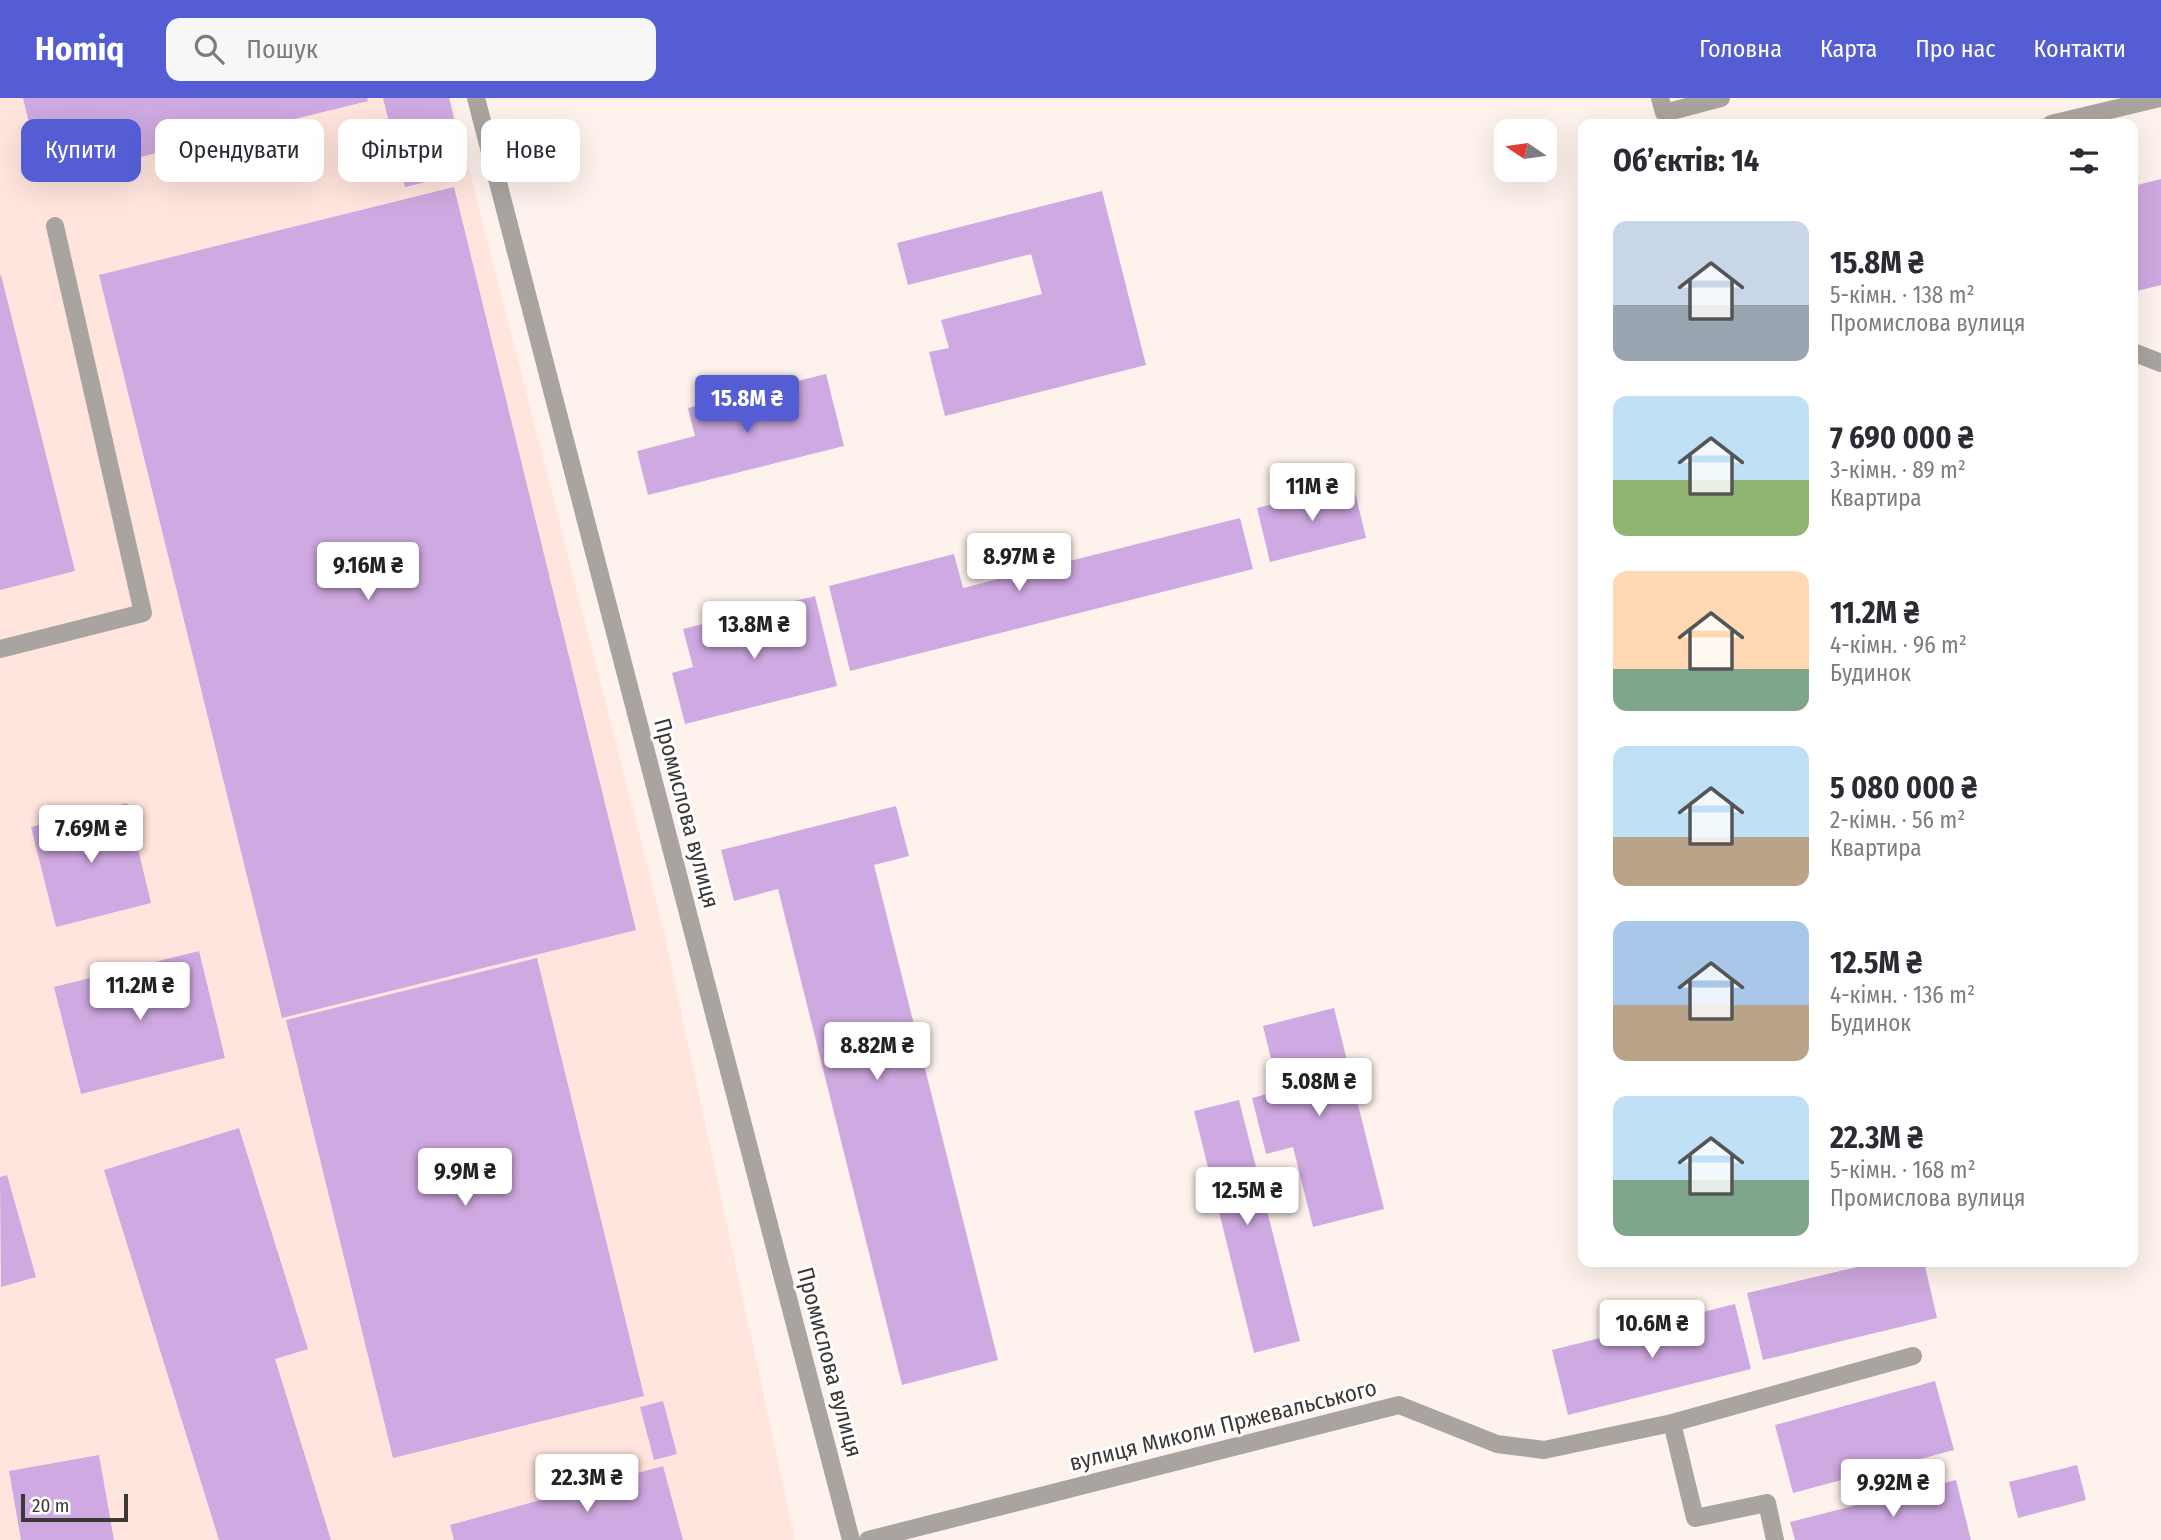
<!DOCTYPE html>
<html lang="uk">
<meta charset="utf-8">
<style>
:root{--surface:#fff;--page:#f7f7f7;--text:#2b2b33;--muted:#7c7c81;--accent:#545dd3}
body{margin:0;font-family:"Fira Sans Condensed",sans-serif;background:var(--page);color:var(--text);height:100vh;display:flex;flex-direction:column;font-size:26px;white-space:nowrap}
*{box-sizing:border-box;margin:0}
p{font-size:23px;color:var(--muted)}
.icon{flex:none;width:38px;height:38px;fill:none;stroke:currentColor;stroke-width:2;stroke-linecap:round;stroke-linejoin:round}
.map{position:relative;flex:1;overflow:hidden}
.side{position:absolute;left:1578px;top:21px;width:560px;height:1148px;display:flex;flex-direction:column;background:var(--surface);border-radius:14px;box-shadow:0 7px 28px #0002}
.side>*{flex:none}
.guide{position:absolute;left:21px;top:21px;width:665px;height:63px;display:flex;gap:14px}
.needle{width:46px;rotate:283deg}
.controls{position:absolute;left:1494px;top:21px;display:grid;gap:14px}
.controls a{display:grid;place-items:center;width:63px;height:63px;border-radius:14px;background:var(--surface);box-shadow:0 7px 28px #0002;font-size:35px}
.scale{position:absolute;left:21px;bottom:18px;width:107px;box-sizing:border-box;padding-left:7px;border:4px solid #3e3835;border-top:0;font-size:19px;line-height:24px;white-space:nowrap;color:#3e3835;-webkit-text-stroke:5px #fff;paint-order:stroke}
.price{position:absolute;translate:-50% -60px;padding:0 16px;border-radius:7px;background:#fff;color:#222;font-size:23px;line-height:46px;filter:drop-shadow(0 2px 4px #0008)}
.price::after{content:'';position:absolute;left:50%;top:42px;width:21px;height:16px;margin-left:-10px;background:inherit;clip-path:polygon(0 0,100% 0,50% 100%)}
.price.on{background:var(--accent);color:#fff}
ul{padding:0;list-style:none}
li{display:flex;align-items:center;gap:21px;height:175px;padding:0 35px}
li span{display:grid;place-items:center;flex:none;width:196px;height:140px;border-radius:14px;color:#555}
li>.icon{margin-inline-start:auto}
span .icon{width:84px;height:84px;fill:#fffc;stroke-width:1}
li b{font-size:30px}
h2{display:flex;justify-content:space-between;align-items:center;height:84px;padding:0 35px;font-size:30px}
.pill{padding:0 24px;border-radius:14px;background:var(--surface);box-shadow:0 7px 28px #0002;font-size:24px;line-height:63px}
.pill.on{background:var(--accent);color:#fff}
header{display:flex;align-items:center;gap:42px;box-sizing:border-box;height:98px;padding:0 35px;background:var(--accent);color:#fff}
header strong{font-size:33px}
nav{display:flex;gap:38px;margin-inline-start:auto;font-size:24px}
.search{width:490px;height:63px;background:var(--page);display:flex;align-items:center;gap:18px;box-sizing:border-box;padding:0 24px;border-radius:14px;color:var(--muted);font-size:26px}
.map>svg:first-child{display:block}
.industrial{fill:#ffe5dd}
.building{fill:#cfa9e1}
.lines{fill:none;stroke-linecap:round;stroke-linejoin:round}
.minor{stroke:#aaa4a1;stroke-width:18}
.labels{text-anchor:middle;stroke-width:6;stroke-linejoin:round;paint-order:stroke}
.street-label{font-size:23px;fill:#3e3835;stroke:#fff}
</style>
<header>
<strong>Homiq</strong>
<div class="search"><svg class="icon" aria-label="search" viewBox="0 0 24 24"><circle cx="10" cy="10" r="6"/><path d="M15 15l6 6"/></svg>Пошук</div>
<nav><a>Головна</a><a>Карта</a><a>Про нас</a><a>Контакти</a></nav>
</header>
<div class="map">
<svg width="2161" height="1442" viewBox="0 0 2161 1442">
<rect width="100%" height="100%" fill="#fef3ec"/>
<path class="industrial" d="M0 0H451L662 825 795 1442H0Z"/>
<g class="building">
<path d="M23 0H367L368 3 43 83Z"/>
<path d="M383 0H449L467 74 405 89Z"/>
<path d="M2161 81V187L2133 194V88Z"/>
<path d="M454 89 636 832 282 920 99 177Z"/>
<path d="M1102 93 1146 267 945 318 929 254 949 250 941 222 1042 196 1031 156 908 187 897 145Z"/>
<path d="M1 177 75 473 0 492V178Z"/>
<path d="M826 276 844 348 648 397 637 353 695 338 688 310Z"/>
<path d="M1353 386 1366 440 1270 464 1257 410Z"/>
<path d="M1240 420 1253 471 850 573 829 488 954 456 963 490Z"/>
<path d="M815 498 837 588 685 626 672 575 693 569 683 531Z"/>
<path d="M127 705 151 805 56 829 31 729Z"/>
<path d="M896 708 909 758 874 767 998 1262 902 1287 778 791 734 803 721 752Z"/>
<path d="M199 853 225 960 81 996 54 889Z"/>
<path d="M537 860 644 1298 393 1360 286 922Z"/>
<path d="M1334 910 1384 1111 1313 1129 1293 1049 1266 1056 1252 1000 1279 993 1263 928Z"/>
<path d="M1239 1002 1300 1243 1254 1255 1194 1013Z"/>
<path d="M239 1030 308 1251 275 1261 331 1442H219L104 1072Z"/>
<path d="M7 1077 36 1179 1 1189 0 1079Z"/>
<path d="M1878 1164H1924L1937 1220 1763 1262 1747 1195Z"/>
<path d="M1735 1206 1751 1271 1568 1317 1552 1252Z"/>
<path d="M1935 1283 1954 1352 1793 1395 1775 1327Z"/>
<path d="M663 1303 677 1356 654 1362 640 1309Z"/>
<path d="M99 1357 114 1442H21L9 1373Z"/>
<path d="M2077 1367 2086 1402 2018 1420 2009 1384Z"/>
<path d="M663 1368 683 1442H454L450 1427Z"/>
<path d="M1956 1382 1971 1442H1795L1790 1424Z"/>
</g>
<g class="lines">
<g class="minor">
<path d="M476 0 851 1442"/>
<path d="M1660 0 1664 15 1721 0"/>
<path d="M2051 26 2160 0"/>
<path d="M2133 254 2161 265"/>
<path d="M0 551 143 515 55 128"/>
<path d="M1672 1325 1695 1420 1767 1405 1775 1442"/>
<path d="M868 1442 1399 1307 1497 1346 1544 1352 1672 1325 1913 1258"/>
</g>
</g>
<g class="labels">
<g class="street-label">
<text transform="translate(687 715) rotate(75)" y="8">Промислова вулиця</text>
<text transform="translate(830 1264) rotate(75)" y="8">Промислова вулиця</text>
<text transform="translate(1223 1327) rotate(-14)" y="8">вулиця Миколи Пржевальського</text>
</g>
</g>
</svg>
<div class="controls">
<a><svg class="needle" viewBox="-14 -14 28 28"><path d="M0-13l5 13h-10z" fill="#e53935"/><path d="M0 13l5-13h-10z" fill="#7c7c81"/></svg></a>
</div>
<div class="scale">20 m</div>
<b class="price on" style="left:747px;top:337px">15.8M ₴</b>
<b class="price" style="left:1312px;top:425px">11M ₴</b>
<b class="price" style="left:1019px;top:495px">8.97M ₴</b>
<b class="price" style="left:368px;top:504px">9.16M ₴</b>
<b class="price" style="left:754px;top:563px">13.8M ₴</b>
<b class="price" style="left:91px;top:767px">7.69M ₴</b>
<b class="price" style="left:140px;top:924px">11.2M ₴</b>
<b class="price" style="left:877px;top:984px">8.82M ₴</b>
<b class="price" style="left:1319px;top:1020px">5.08M ₴</b>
<b class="price" style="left:465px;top:1110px">9.9M ₴</b>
<b class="price" style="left:1247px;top:1129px">12.5M ₴</b>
<b class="price" style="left:1652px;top:1262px">10.6M ₴</b>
<b class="price" style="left:587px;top:1416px">22.3M ₴</b>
<b class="price" style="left:1893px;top:1421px">9.92M ₴</b>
<div class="guide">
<a class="pill on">Купити</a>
<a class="pill">Орендувати</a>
<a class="pill">Фільтри</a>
<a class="pill">Нове</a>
</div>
<section class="side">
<h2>Об’єктів: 14<svg class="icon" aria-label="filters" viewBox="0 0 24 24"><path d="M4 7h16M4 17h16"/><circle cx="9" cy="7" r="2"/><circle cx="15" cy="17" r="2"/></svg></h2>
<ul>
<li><span style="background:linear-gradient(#c9d6e8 60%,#9aa5b1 0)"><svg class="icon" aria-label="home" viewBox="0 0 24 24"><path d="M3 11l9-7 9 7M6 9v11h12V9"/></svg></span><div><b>15.8M ₴</b><p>5-кімн. · 138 m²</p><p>Промислова вулиця</p></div></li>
<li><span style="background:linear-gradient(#bfe0f5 60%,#8fb573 0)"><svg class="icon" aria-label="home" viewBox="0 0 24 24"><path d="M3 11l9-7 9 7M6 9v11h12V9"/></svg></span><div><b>7 690 000 ₴</b><p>3-кімн. · 89 m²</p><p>Квартира</p></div></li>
<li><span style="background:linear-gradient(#ffd9b3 70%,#7fa58c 0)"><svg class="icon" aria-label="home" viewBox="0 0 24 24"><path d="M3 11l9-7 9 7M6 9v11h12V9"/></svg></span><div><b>11.2M ₴</b><p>4-кімн. · 96 m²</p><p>Будинок</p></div></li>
<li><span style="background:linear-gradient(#bfe0f5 65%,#b9a48a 0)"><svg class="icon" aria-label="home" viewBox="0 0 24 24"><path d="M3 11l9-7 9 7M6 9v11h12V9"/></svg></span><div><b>5 080 000 ₴</b><p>2-кімн. · 56 m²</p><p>Квартира</p></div></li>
<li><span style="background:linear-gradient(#a9c7e8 60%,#b9a48a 0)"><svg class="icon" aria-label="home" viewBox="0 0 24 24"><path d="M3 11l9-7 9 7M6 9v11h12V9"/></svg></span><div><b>12.5M ₴</b><p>4-кімн. · 136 m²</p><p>Будинок</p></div></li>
<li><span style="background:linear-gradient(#bfe0f5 60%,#7fa58c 0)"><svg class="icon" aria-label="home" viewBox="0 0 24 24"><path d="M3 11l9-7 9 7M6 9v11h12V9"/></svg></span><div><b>22.3M ₴</b><p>5-кімн. · 168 m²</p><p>Промислова вулиця</p></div></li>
</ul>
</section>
</div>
